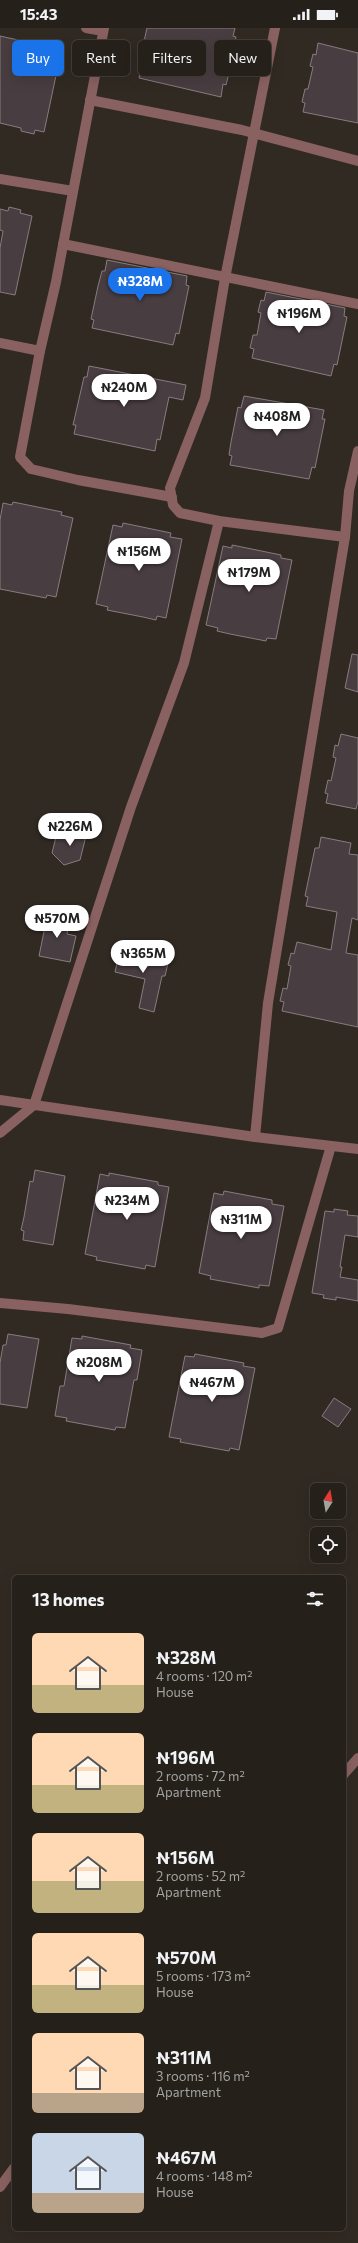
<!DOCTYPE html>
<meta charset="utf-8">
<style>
:root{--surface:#25201a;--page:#312d27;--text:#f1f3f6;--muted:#a3a3a2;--line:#423e39;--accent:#1a73e8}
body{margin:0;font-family:Commissioner,sans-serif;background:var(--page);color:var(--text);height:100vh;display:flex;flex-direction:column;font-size:15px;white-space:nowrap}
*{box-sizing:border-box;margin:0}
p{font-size:13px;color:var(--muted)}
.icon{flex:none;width:22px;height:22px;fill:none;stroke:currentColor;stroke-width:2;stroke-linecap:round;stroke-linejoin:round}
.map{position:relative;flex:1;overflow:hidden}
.sheet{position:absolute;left:12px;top:1547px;width:334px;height:656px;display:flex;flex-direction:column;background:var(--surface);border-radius:6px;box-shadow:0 4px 16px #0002,0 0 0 1px var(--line)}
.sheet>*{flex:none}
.guide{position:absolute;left:12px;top:12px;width:334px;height:36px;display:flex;gap:8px}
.needle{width:26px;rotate:11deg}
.buttons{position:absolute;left:310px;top:1455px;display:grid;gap:8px}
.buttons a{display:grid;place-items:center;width:36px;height:36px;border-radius:6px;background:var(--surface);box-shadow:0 4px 16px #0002,0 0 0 1px var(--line);font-size:20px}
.price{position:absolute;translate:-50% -34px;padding:0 9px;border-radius:14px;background:#fff;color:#222;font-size:13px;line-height:26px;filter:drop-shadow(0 1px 2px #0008)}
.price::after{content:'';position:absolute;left:50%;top:24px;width:12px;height:9px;margin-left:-6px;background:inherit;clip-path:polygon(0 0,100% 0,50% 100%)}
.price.on{background:var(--accent);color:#fff}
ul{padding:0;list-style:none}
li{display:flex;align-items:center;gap:12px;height:100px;padding:0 20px}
li span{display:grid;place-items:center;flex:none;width:112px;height:80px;border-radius:6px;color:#555}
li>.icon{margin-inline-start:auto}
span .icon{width:48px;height:48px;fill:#fffc;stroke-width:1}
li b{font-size:17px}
h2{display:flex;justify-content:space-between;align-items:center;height:48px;padding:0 20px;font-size:17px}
.chip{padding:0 14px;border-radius:6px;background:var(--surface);box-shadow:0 4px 16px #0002,0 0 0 1px var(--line);font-size:14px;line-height:36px}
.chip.on{background:var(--accent);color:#fff}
.status{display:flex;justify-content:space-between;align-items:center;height:28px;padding:0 20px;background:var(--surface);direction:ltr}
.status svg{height:11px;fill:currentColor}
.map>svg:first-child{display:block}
.building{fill:#483d41;stroke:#887c7f}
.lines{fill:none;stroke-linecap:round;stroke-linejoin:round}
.street{stroke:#896160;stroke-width:10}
</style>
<div class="status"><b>15:43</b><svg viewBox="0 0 49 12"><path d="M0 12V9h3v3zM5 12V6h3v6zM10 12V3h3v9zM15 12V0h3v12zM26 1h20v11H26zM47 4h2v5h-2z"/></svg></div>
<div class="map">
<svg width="358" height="2215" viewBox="0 0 358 2215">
<rect width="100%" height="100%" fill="#312a23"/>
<g class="building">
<path d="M147 0H235L233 8 236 9 229 45 226 57 223 56 221 69 139 50 141 41 138 40Z"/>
<path d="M0 8 50 19 49 22 61 24 44 104 35 102 34 106 21 103V100L0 95Z"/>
<path d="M318 15 358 25V95L303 84 305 75 302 74 305 61H308L313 39 310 38 313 26 316 27Z"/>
<path d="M9 179 21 182 20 185 32 188 15 267 0 264V220L3 203 0 202V181L8 183Z"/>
<path d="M107 232 187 248 186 257 189 258 179 306 176 305 173 317 92 300 94 292 91 291 98 258 102 243H105Z"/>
<path d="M266 264 345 280 344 288 347 289 337 337 334 336 331 348 252 330 254 321 250 320 253 307H257L261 285 258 284 261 272 264 273Z"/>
<path d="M89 338 186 357 183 372 169 369 160 412 157 411 155 423 74 406 76 397H73L76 384 84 349H87Z"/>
<path d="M244 368 324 382 322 391H325L315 440 312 439 309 451 230 437 232 428 229 427 231 414 238 379 241 380Z"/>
<path d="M13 474 62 484 61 487 73 490 56 569 47 567 46 570 0 561V492L3 475 12 477Z"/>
<path d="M123 495 171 505 170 509 182 511 166 590 157 588 156 592 143 589 107 582 108 579 96 576 113 497 122 499Z"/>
<path d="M232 517 281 527V530L292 532 276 611 267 610 266 613 230 606 217 603 218 600 206 597 223 518 232 520Z"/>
<path d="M352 626 358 627V664L345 660Z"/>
<path d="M341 706 358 710V773L356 781 326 775 328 766 325 765 328 752 331 753 336 730 333 729 335 717 338 718Z"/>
<path d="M88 800 80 832 64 837 52 825 56 809Z"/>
<path d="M321 809 351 815 349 826 358 827V892L352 890 346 925 358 927V999L282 983 284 974 280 973 283 960 287 961 291 938 288 937 291 925 294 926 297 914 331 922 337 884 306 878 308 869 305 868 315 820H319Z"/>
<path d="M48 884 70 889 67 906 76 908 70 934 39 928Z"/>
<path d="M121 917 138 921 137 928 168 935 165 948H162L154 984 139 980 145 951 115 944Z"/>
<path d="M35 1142 65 1148 53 1217 23 1212 24 1203 21 1202 24 1189 30 1153 33 1154Z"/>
<path d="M109 1145 158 1154V1157L169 1159 155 1239 146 1237 145 1241 118 1236 96 1232 97 1229 85 1226 100 1146 109 1148Z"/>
<path d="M224 1163 272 1172V1176L284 1178 269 1258 259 1257V1260L232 1255 210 1251 211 1248 199 1245 214 1165 223 1167Z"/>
<path d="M334 1181 348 1183 347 1187 358 1188V1209L345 1207 340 1239H342L340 1249 358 1252V1273L336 1269V1272L323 1270 324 1267 312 1265 325 1183 334 1184Z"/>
<path d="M8 1306 39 1311 27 1380 0 1376V1335L3 1317H6Z"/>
<path d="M82 1308 131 1317 130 1320 142 1322 137 1352H134L125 1400 116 1399 115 1402 66 1393 67 1390 55 1388 60 1358H64L72 1310 82 1311Z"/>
<path d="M195 1326 244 1335 243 1338 255 1340 239 1422 230 1420 229 1423 202 1418 180 1414 181 1411 169 1409 185 1328 194 1329Z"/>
<path d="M334 1370 351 1381 338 1399 322 1388Z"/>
</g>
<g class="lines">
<g class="street">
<path d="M86 0 103 3"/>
<path d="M275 0 225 250 205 370 170 460 173 477 180 485 219 493 345 509"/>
<path d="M90 72 242 102 358 133"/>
<path d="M0 151 73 163"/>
<path d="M63 216 358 276"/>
<path d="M0 315 40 323 56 254 104 0"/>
<path d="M40 323 20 429 31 441 78 452 172 469"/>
<path d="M0 1072 255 1109 358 1121"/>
<path d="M0 1105 34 1077 131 779 184 635 219 493"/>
<path d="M255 1109 268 975 345 509 349 463 358 423"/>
<path d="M0 1275 68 1281 262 1305 278 1300 331 1118"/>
<path d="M344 1746 358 1730"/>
<path d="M0 2159 14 2140"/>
</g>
</g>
</svg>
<div class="buttons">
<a><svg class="needle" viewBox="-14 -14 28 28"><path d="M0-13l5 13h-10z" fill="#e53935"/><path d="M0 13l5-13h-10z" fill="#a3a3a2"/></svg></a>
<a><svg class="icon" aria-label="locate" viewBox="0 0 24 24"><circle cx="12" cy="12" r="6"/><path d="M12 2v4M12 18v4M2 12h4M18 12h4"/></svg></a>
</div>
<b class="price on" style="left:140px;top:274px">₦328M</b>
<b class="price" style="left:299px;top:306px">₦196M</b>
<b class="price" style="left:124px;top:380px">₦240M</b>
<b class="price" style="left:277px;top:409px">₦408M</b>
<b class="price" style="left:139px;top:544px">₦156M</b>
<b class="price" style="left:249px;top:565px">₦179M</b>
<b class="price" style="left:70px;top:819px">₦226M</b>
<b class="price" style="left:57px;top:911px">₦570M</b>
<b class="price" style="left:143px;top:946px">₦365M</b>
<b class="price" style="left:127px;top:1193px">₦234M</b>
<b class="price" style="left:241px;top:1212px">₦311M</b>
<b class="price" style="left:99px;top:1355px">₦208M</b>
<b class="price" style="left:212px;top:1375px">₦467M</b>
<div class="guide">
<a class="chip on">Buy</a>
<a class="chip">Rent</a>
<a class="chip">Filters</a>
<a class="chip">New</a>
</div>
<section class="sheet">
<h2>13 homes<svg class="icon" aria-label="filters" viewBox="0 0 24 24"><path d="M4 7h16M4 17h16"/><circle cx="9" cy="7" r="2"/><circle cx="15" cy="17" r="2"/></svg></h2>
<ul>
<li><span style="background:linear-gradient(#ffd9b3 65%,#c2b280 0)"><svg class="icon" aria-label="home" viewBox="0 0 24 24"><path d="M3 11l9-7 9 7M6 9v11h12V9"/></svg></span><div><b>₦328M</b><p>4 rooms · 120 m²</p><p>House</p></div></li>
<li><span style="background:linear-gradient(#ffd9b3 65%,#c2b280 0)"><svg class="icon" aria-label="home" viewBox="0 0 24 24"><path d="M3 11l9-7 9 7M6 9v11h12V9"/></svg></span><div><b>₦196M</b><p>2 rooms · 72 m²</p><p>Apartment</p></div></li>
<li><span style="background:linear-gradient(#ffd9b3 60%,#c2b280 0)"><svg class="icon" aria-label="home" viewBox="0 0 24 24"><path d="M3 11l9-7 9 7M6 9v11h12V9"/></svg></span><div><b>₦156M</b><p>2 rooms · 52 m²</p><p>Apartment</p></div></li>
<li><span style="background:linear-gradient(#ffd9b3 65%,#c2b280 0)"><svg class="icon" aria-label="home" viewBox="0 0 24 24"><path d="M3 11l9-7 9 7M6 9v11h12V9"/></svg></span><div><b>₦570M</b><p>5 rooms · 173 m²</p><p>House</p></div></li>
<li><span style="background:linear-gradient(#ffd9b3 75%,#b9a48a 0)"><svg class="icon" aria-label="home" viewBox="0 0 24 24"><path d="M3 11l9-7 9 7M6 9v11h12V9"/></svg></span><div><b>₦311M</b><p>3 rooms · 116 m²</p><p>Apartment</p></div></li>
<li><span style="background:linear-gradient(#c9d6e8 75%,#b9a48a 0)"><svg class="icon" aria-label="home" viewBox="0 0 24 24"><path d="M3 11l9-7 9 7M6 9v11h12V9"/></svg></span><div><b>₦467M</b><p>4 rooms · 148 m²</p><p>House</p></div></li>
</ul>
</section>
</div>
